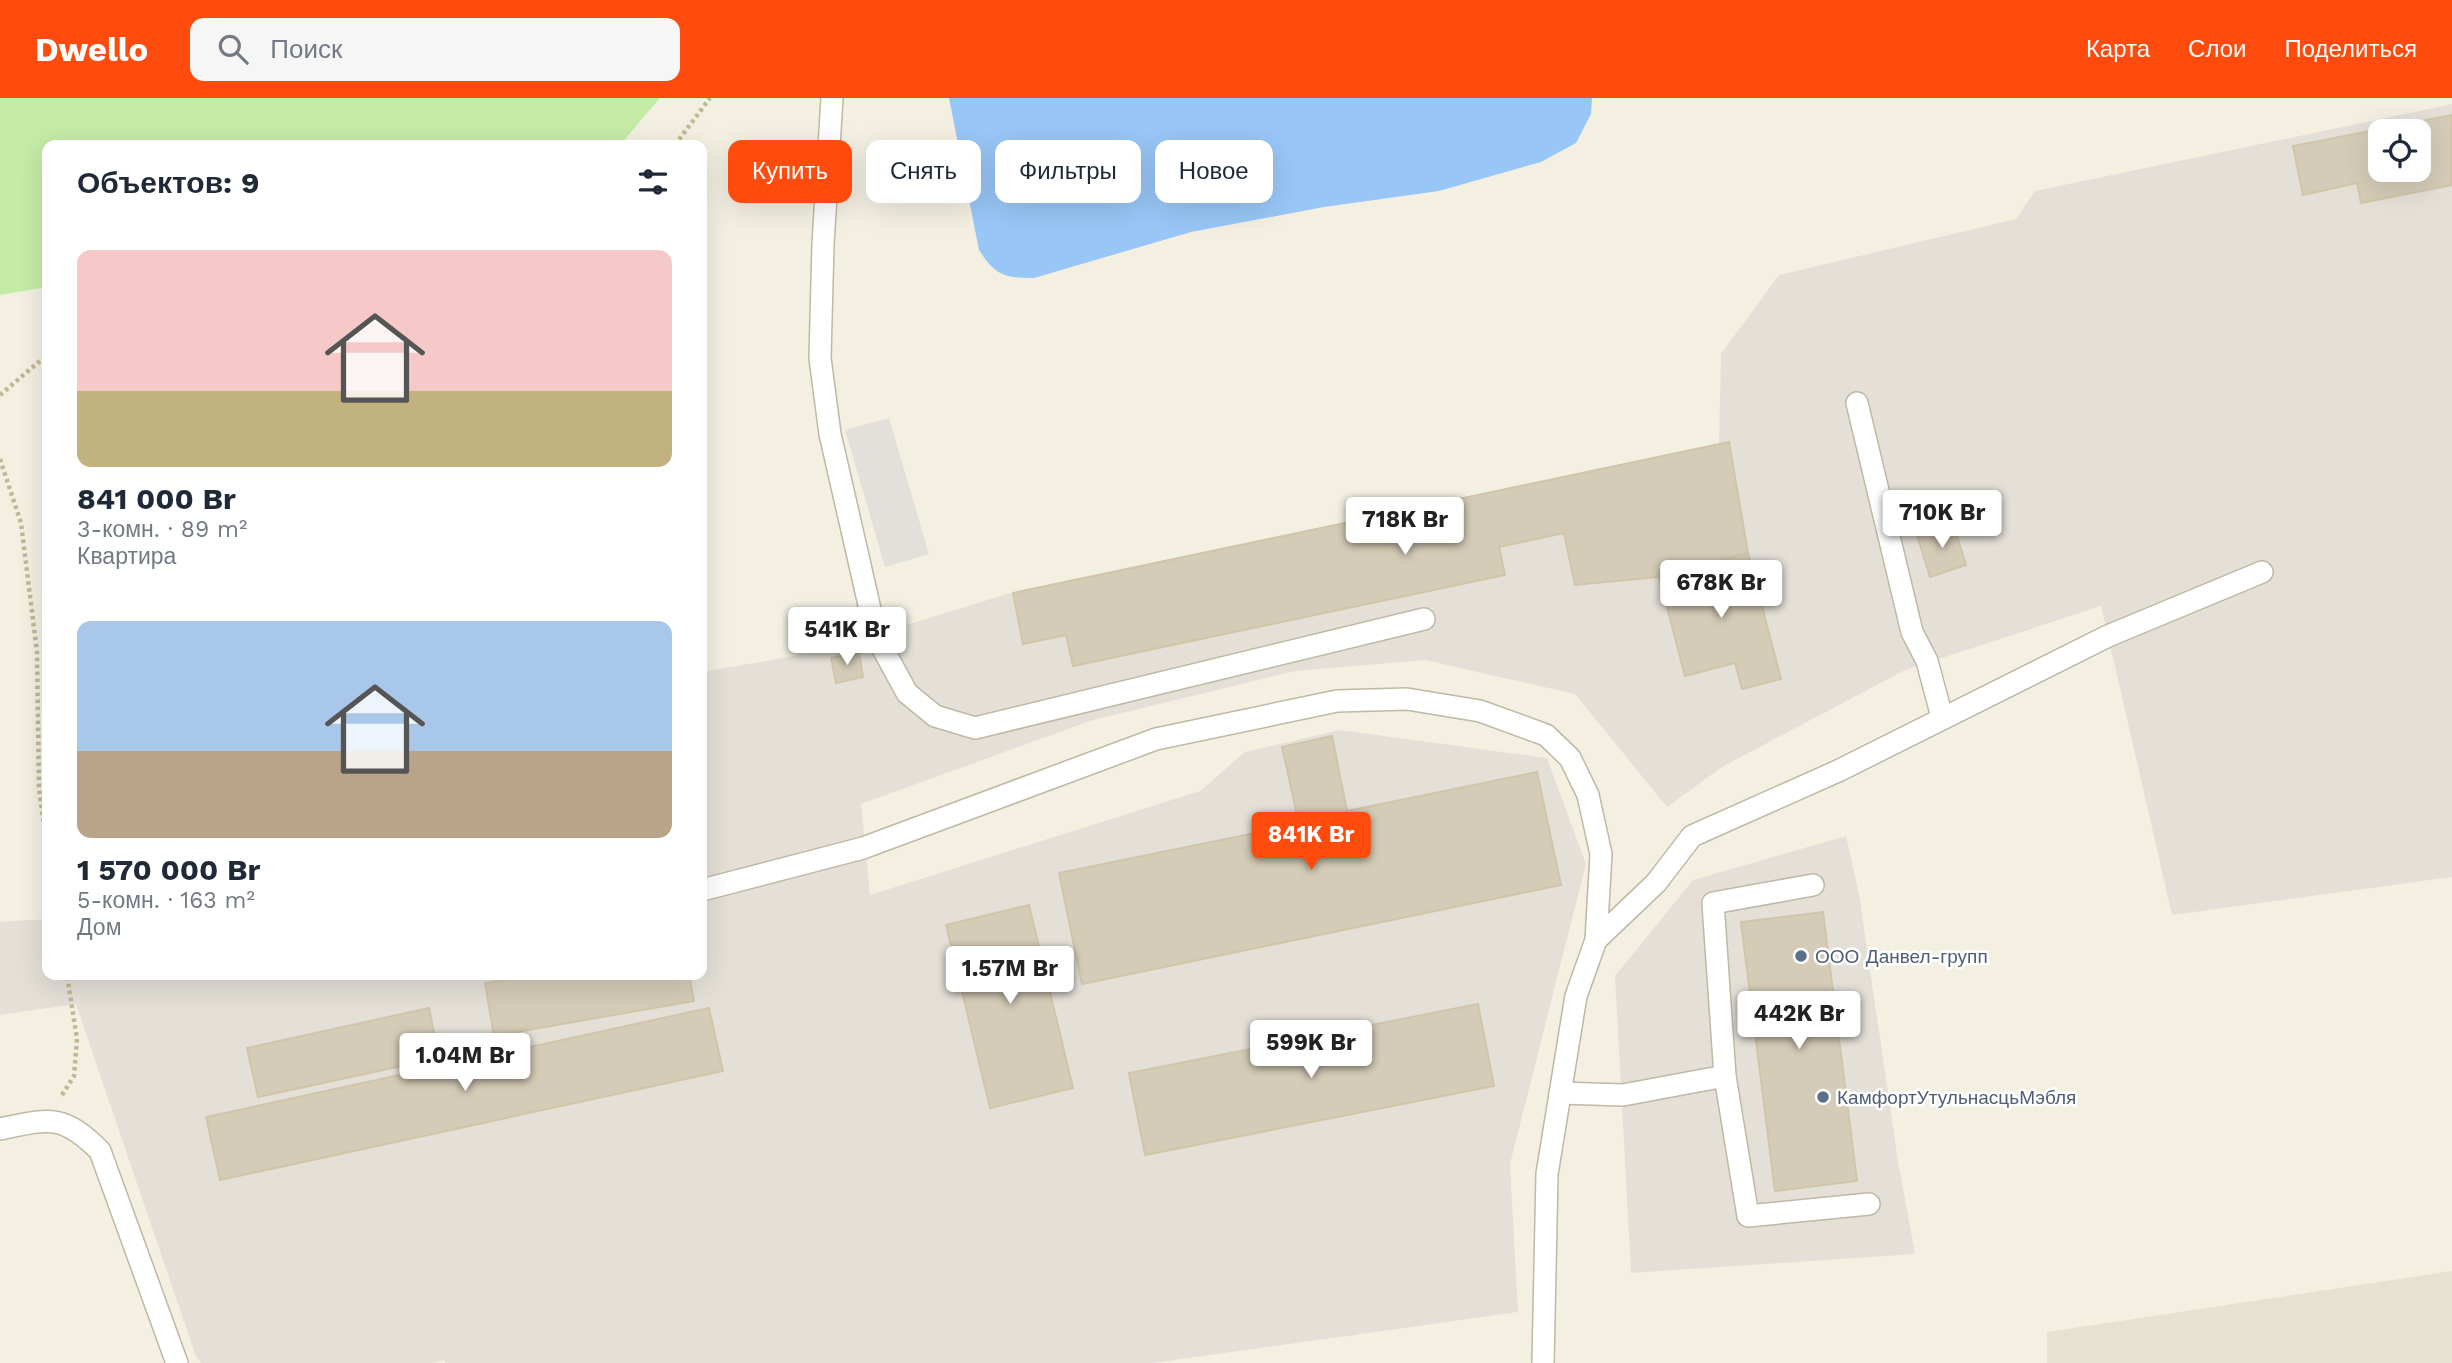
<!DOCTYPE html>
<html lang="ru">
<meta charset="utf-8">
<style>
:root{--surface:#fff;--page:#f6f6f7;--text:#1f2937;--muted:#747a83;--accent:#ff4b0d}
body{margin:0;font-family:"Work Sans",sans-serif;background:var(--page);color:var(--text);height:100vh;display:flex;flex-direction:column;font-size:26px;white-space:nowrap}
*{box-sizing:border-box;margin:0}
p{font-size:23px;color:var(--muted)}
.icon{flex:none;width:38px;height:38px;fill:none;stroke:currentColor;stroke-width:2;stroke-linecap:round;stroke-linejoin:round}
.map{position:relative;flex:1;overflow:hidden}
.drawer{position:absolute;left:42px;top:42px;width:665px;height:840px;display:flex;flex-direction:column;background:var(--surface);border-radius:14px;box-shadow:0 7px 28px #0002}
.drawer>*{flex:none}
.guide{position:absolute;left:728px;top:42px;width:665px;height:63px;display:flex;gap:14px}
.fabs{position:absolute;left:2368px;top:21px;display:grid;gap:14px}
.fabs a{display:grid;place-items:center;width:63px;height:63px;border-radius:14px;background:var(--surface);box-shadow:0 7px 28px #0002;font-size:35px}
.price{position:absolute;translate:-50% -60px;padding:0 16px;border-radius:7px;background:#fff;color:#222;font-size:23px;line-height:46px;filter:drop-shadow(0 2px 4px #0008)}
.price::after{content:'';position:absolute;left:50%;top:42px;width:21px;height:16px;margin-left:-10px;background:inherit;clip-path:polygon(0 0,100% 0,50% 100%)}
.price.selected{background:var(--accent);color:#fff}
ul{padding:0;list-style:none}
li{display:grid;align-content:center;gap:14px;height:371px;padding:0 35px}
li span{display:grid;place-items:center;height:217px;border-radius:14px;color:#555}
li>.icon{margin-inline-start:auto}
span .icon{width:126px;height:126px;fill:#fffc;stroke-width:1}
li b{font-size:30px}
h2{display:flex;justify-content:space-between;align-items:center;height:84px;padding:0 35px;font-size:30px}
.pill{padding:0 24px;border-radius:14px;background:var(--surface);box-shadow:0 7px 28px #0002;font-size:24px;line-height:63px}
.pill.selected{background:var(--accent);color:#fff}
header{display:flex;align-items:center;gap:42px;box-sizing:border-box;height:98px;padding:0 35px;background:var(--accent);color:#fff}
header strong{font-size:33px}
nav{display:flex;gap:38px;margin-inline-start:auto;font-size:24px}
.search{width:490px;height:63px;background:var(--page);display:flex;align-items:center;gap:18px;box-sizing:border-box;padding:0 24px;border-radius:14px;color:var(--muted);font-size:26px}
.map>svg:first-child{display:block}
.residential{fill:#e7e2d0}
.industrial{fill:#e4e0d8;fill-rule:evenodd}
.green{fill:#c5eba7}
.parking{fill:#e3e0db}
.water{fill:#98c6f6}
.building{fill:#d5ccb7;stroke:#d1c5a9;stroke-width:2;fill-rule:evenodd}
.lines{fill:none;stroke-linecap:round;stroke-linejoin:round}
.service-casing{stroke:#bfb8a4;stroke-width:24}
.path{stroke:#c2b794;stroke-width:4.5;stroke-dasharray:3.5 3.5;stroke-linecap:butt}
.service{stroke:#fff;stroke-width:21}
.service-dot{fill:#5c6f8a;stroke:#fff;stroke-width:2.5}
.labels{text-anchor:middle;stroke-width:5;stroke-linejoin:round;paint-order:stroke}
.service-label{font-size:19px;fill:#4e5e75;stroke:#fff;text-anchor:start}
</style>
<header>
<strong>Dwello</strong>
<div class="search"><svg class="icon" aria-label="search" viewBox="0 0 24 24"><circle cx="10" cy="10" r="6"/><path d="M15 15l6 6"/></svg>Поиск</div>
<nav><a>Карта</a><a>Слои</a><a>Поделиться</a></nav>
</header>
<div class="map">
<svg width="2452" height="1265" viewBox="0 0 2452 1265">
<rect width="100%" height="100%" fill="#f3f0e2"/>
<path class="residential" d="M2452 1173V1265H2047V1234Z"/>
<g class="industrial">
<path d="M2452 6V779L2172 817 2101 508 1905 572 1722 669 1667 709 1575 596 1425 562 1295 573 1090 623 861 706 870 797 1200 693 1245 654 1340 632 1547 660 1586 766 1510 1066 1518 1214 1153 1265H445L444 1262 433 1265H202L196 1259 76 906 0 917V824L47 821V877H702V574L822 553 1007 496 1719 347 1721 256 1779 177 2016 121 2035 93ZM2380 33H2418V72H2380Z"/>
<path d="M1846 738 1859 796 1898 1063 1915 1156 1631 1175 1615 878 1693 782Z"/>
</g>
<path class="green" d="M0 0H660L620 47H47V189L0 197Z"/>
<path class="parking" d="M889 320 929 456 885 469 845 332Z"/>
<path class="water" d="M949 0H1592L1591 16 1576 45 1541 64 1439 93 1324 109 1191 134 1034 180C1004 180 995 177 979 152Z"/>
<g class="building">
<path d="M2452 17V87L2361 105 2357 85 2303 97 2293 48ZM2380 33H2418V72H2380Z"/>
<path d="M1729 344 1748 455 1659 479 1575 487 1564 435 1499 449 1505 477 1073 568 1066 537 1023 546 1013 495Z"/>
<path d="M1953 425 1966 467 1930 479 1917 437Z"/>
<path d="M1748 455 1781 581 1742 591 1735 565 1685 578 1659 479Z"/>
<path d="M859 554 863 579 836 585 831 560Z"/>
<path d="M1332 638 1347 713 1537 674 1561 787 1082 886 1059 775 1299 726 1282 649Z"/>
<path d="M1029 807 1073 990 990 1010 946 827Z"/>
<path d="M1823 814 1857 1083 1775 1093 1741 824Z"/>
<path d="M532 877H689L694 903 494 938 485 885Z"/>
<path d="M1478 906 1494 988 1145 1057 1129 975Z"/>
<path d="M429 910 439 960 258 999 247 950Z"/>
<path d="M709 910 723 973 220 1082 206 1019 455 965 452 951 485 944 488 958Z"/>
</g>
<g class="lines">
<defs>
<g id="service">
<path d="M832 0 823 146 820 260 830 336 860 467 876 538 907 595 935 618 975 630 1424 521"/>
<path d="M1857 305 1912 534 1927 563 1942 619"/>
<path d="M702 792 863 750 1156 641 1337 603 1407 601 1480 613 1546 637 1570 660 1588 697 1601 756 1596 842"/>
<path d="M1725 978 1748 1118 1869 1106"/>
<path d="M1560 995 1623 997 1725 978 1713 805 1813 787"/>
<path d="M0 1031C49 1021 62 1015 100 1053L177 1265"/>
<path d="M1543 1265 1547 1076 1576 898 1596 842 1656 785 1692 738 1838 673 2108 538 2262 474"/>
</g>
</defs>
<use href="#service" class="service-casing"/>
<g class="path">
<path d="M675 47 710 0"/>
<path d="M0 297 47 257"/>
<path d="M0 361 21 425 37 554 39 691 47 747"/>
<path d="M62 997 74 978 77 941 67 877"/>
</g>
<use href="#service" class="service"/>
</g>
<g class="service-dot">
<circle cx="1801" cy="858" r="7"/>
<circle cx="1823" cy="999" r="7"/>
</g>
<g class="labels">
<g class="service-label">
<text x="1815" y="865">ООО Данвел-групп</text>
<text x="1837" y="1006">КамфортУтульнасцьМэбля</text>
</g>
</g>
</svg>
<div class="fabs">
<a><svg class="icon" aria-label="locate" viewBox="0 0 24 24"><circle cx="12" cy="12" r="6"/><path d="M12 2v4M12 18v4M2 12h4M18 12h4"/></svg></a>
</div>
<b class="price" style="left:1942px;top:452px">710K Br</b>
<b class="price" style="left:1405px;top:459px">718K Br</b>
<b class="price" style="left:1721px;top:522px">678K Br</b>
<b class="price" style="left:847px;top:569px">541K Br</b>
<b class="price selected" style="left:1311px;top:774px">841K Br</b>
<b class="price" style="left:1010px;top:908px">1.57M Br</b>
<b class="price" style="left:1799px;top:953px">442K Br</b>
<b class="price" style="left:1311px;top:982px">599K Br</b>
<b class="price" style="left:465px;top:995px">1.04M Br</b>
<div class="guide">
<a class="pill selected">Купить</a>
<a class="pill">Снять</a>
<a class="pill">Фильтры</a>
<a class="pill">Новое</a>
</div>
<section class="drawer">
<h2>Объектов: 9<svg class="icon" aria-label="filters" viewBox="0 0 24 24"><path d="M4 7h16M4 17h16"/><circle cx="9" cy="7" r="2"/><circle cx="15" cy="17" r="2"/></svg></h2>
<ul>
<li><span style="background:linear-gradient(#f6c9c9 65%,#c2b280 0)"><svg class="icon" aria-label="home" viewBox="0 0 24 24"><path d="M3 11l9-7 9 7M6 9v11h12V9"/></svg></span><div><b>841 000 Br</b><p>3-комн. · 89 m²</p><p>Квартира</p></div></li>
<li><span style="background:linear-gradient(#a9c7e8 60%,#b9a48a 0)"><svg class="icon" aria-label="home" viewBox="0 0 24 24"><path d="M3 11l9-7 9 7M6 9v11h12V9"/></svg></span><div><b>1 570 000 Br</b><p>5-комн. · 163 m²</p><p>Дом</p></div></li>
</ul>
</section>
</div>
